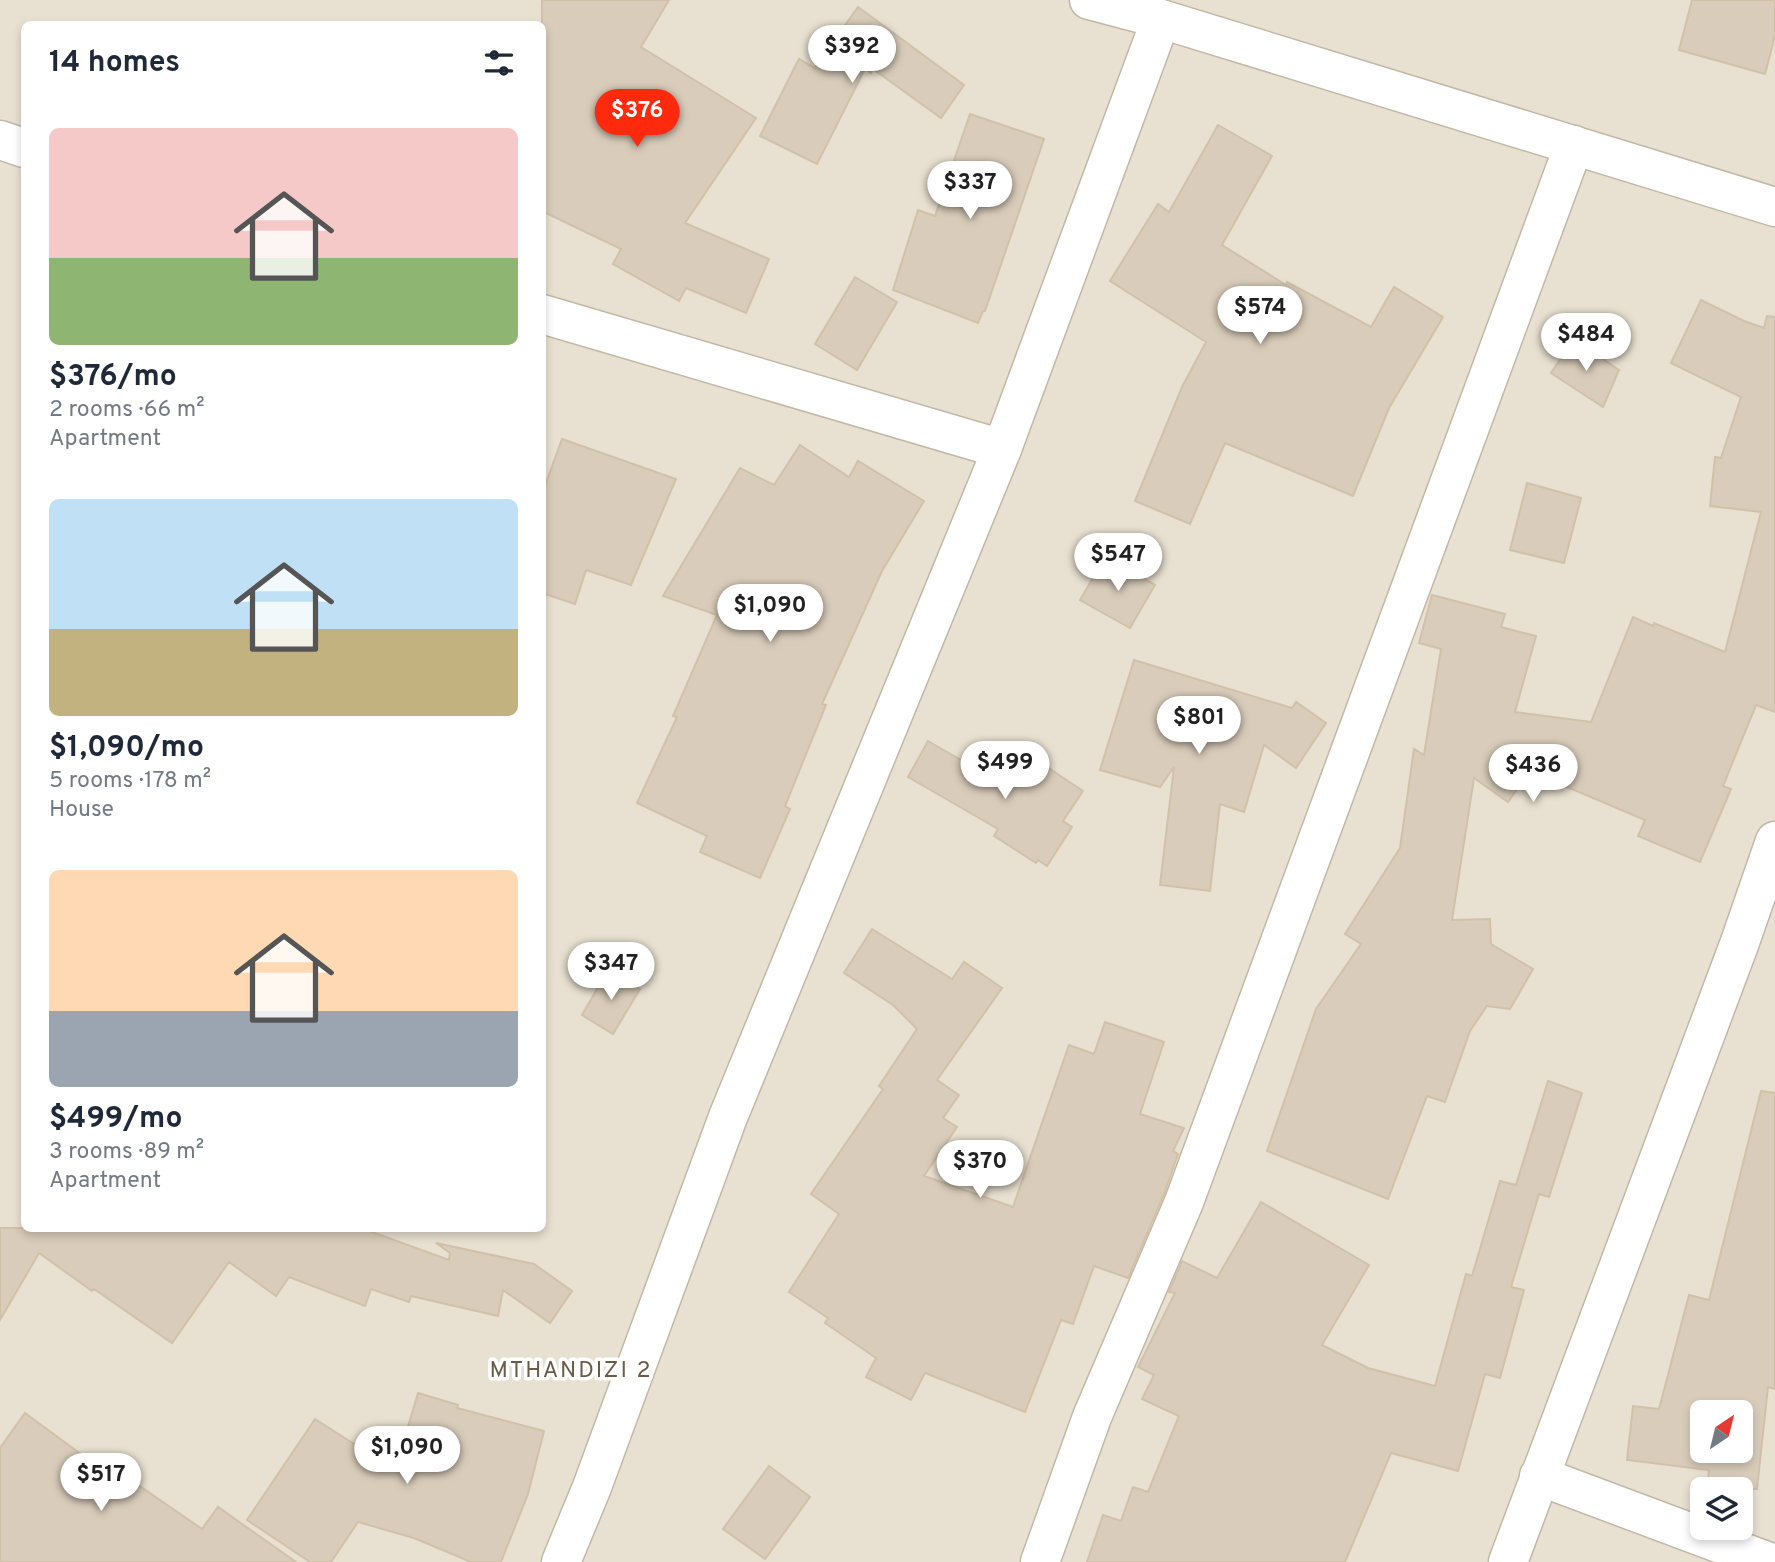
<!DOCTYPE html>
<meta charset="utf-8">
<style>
:root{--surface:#fff;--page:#f2f2f3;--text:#1f2937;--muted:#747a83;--accent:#ff2a0e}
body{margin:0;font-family:Overpass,sans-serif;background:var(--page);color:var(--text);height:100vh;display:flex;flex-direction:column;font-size:26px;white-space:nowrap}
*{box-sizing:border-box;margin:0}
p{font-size:23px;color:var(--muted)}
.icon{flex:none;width:38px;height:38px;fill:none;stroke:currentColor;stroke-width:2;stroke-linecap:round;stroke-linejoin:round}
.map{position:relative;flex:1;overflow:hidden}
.details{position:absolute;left:21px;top:21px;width:525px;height:1211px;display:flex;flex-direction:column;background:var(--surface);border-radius:10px;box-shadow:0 4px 10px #0003}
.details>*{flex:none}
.needle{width:46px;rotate:35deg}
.tools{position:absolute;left:1690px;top:1400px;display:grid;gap:14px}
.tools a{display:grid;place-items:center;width:63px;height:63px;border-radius:10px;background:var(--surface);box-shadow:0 4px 10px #0003;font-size:35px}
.price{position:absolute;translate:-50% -60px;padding:0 16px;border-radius:24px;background:#fff;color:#222;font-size:23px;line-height:46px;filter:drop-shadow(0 2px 4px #0008)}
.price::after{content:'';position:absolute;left:50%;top:42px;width:21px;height:16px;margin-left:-10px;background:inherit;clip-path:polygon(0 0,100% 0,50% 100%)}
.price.on{background:var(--accent);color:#fff}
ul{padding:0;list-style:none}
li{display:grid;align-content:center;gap:14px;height:371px;padding:0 28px}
li span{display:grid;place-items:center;height:217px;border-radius:10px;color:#555}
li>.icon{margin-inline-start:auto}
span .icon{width:126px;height:126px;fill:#fffc;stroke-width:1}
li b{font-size:30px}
h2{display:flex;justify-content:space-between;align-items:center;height:84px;padding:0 28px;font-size:30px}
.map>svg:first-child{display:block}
.residential{fill:#e8e0d0;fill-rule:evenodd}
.building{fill:#d9ccba;stroke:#d2c1a9;stroke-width:2;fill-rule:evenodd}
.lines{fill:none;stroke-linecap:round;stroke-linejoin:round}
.minor-casing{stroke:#c3b8a7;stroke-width:41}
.minor{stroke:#fff;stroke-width:38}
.labels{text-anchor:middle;stroke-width:7;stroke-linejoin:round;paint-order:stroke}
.quarter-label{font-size:23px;letter-spacing:2px;fill:#6a5b48;stroke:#fff}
</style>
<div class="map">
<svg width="1775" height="1562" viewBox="0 0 1775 1562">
<rect width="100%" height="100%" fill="#f4eee3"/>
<path class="residential" d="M0 0H1775V1562H0ZM24 24H542V1228H24ZM1703 1412H1741V1451H1703ZM1703 1489H1741V1528H1703Z"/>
<g class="building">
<path d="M542 0H669L641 47 756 118 685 223 769 259 746 313 686 288 679 301 613 264 621 249 542 211Z"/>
<path d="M1692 0H1775V36L1765 74 1679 50Z"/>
<path d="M858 7 964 85 941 118 873 69 871 73 865 69 817 164 760 136 799 59 815 68Z"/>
<path d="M970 114 1044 139 985 311H983L978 323 893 290 918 210 935 216Z"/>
<path d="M1218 125 1272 156 1222 245 1286 285 1287 282 1371 327 1394 287 1443 317 1389 408 1353 496 1225 443 1190 524 1135 501 1182 387 1206 342 1110 281 1158 204 1169 212Z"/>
<path d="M855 277 897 302 857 370 815 344Z"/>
<path d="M1701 300 1744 321 1764 328 1767 316 1775 317V712L1756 705 1723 786 1731 789 1700 862 1638 836 1645 820 1553 781 1525 778 1508 802 1474 778 1452 920 1490 919 1491 944 1533 969 1510 1009 1487 1006 1470 1031 1445 1102 1427 1096 1388 1199 1267 1151 1316 1009 1361 944 1345 934 1400 848 1414 749 1424 755 1441 649 1419 643 1432 595 1505 614 1501 627 1536 636 1515 712 1591 722 1633 617 1653 626 1654 623 1725 652 1761 512 1710 506 1715 457 1721 458 1741 397 1671 363Z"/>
<path d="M1574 339 1619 370 1603 407 1551 373Z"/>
<path d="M562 439 676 479 631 585 586 570 575 604 542 593V494Z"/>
<path d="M800 445 849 477 858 461 924 501 882 571 822 704 826 705 785 806 790 809 760 878 700 852 707 836 637 803 677 717 673 716 717 615 663 596 740 468 774 485Z"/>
<path d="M1527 483 1581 498 1564 563 1510 550Z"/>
<path d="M1105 557 1155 585 1130 628 1080 600Z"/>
<path d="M1134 660 1292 708 1296 702 1326 723 1296 768 1264 745 1244 812 1220 804 1210 891 1160 885 1174 767 1160 787 1100 770Z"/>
<path d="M928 741 1011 789 1032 757 1083 791 1063 821 1072 827 1047 866 1038 860 1036 863 994 836 998 829 908 777Z"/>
<path d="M872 929 952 979 964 962 1002 988 937 1080 959 1095 943 1118 957 1127 924 1176 1013 1207 1069 1045 1094 1054 1105 1022 1164 1042 1140 1114 1184 1128 1173 1151 1178 1154 1164 1194 1128 1278 1094 1266 1073 1324 1061 1320 1025 1412 925 1373 911 1400 866 1377 876 1358 825 1323 828 1318 789 1292 839 1214 811 1194 883 1089 879 1086 917 1029 893 1005 844 973Z"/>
<path d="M608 970 640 989 613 1034 582 1015Z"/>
<path d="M1548 1081 1582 1093 1549 1197 1539 1194 1511 1287 1524 1290 1500 1378 1485 1374 1458 1471 1391 1453 1345 1562H1087L1103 1515 1121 1521 1133 1487 1148 1492 1179 1416 1142 1399 1154 1375 1138 1367 1175 1293 1169 1292 1182 1261 1217 1278 1261 1202 1369 1265 1322 1345 1368 1368 1435 1386 1466 1274 1472 1276 1500 1181 1516 1185Z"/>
<path d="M1761 1091 1775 1093V1389L1768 1387 1757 1489H1707L1709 1470 1627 1460 1633 1406 1659 1409 1689 1295 1709 1300ZM1703 1412H1741V1451H1703Z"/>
<path d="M0 1228H361L449 1260 450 1253 436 1243 534 1264 572 1291 550 1323 503 1290 498 1316 411 1296 409 1302 371 1289 365 1306 289 1277 276 1296 229 1262 172 1343 94 1289 92 1291 39 1253 0 1320Z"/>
<path d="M418 1393 458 1405 457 1408 544 1431 528 1494 501 1562H471L414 1538 358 1522 331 1562H310L247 1520 315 1419 395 1470Z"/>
<path d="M25 1413 89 1460 93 1454 202 1529 218 1507 296 1562H0V1448Z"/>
<path d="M769 1466 810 1497 765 1559 723 1529Z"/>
</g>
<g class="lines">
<defs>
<g id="minor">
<path d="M1089 0 1161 19 1775 207"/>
<path d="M0 140 24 148"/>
<path d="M542 314 1002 449"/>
<path d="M1539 1476 1769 1562"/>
<path d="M561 1562 592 1487 728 1117 1002 449 1161 19"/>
<path d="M1040 1562 1092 1417 1184 1202 1574 145"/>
<path d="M1508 1562 1740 942 1775 841"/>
</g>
</defs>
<use href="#minor" class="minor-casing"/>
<use href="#minor" class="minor"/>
</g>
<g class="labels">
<g class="quarter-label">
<text x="571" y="1377">MTHANDIZI 2</text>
</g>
</g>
</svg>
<div class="tools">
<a><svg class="needle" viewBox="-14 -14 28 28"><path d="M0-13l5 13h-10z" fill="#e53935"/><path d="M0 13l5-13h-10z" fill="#747a83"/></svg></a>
<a><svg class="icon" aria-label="layers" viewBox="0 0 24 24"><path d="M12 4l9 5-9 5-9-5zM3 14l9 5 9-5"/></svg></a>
</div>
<b class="price" style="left:852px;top:85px">$392</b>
<b class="price on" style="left:637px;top:149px">$376</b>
<b class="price" style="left:970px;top:221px">$337</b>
<b class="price" style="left:1260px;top:346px">$574</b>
<b class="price" style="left:1586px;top:373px">$484</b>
<b class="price" style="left:1118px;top:593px">$547</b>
<b class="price" style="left:770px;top:644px">$1,090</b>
<b class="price" style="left:1199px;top:756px">$801</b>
<b class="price" style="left:1005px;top:801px">$499</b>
<b class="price" style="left:1533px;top:804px">$436</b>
<b class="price" style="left:611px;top:1002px">$347</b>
<b class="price" style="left:980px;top:1200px">$370</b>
<b class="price" style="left:407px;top:1486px">$1,090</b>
<b class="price" style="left:101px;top:1513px">$517</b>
<section class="details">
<h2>14 homes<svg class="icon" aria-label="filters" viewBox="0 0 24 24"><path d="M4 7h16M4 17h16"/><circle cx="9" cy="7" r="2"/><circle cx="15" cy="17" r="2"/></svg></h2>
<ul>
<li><span style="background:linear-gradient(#f6c9c9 60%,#8fb573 0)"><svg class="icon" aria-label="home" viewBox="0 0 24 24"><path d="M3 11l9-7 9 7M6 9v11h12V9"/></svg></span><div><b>$376/mo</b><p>2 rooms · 66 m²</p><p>Apartment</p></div></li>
<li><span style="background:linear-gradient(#bfe0f5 60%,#c2b280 0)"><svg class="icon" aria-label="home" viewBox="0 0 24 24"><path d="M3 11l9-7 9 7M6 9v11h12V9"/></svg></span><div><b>$1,090/mo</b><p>5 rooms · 178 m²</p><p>House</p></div></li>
<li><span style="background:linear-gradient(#ffd9b3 65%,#9aa5b1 0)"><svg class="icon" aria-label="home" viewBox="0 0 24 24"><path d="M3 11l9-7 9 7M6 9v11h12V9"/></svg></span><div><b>$499/mo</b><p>3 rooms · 89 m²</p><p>Apartment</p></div></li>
</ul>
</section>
</div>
